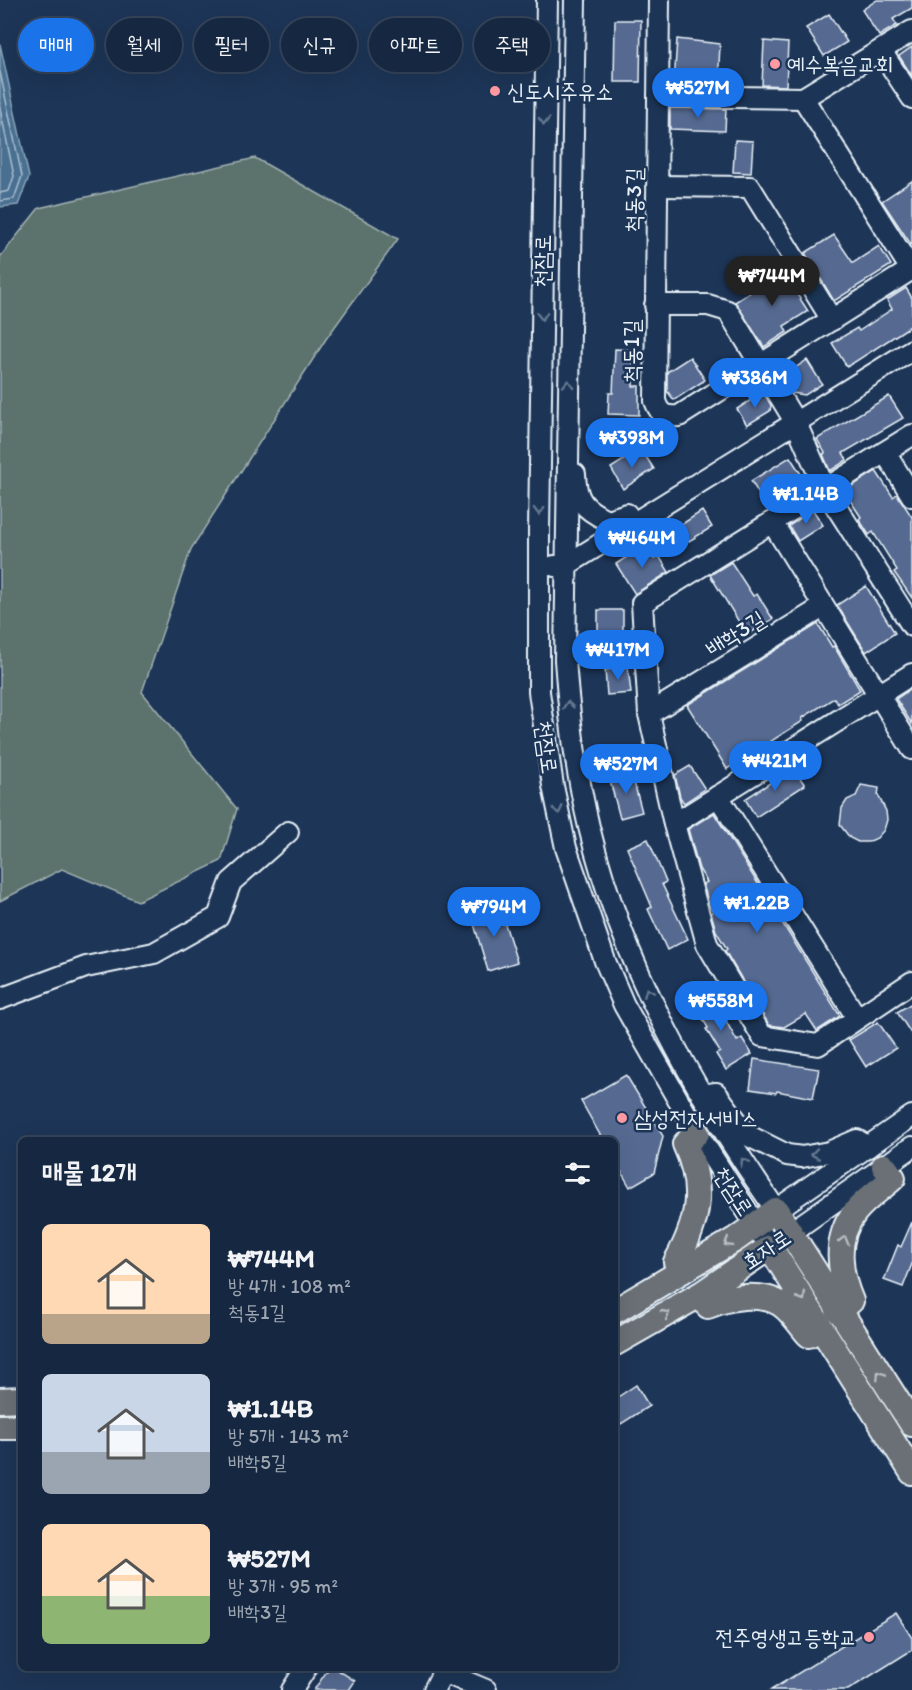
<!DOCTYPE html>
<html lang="ko">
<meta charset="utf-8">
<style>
:root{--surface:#162841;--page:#23344c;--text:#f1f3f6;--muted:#9ea6b1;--line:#35445a;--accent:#1a73e8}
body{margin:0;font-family:Itim,"Poor Story",sans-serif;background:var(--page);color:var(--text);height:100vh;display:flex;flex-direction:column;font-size:22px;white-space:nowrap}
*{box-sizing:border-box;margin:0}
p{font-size:20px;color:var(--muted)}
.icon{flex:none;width:33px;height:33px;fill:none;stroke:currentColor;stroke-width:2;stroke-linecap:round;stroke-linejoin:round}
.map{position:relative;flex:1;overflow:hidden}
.details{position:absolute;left:18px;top:1137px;width:600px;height:534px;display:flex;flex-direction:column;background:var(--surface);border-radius:9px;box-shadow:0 6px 24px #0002,0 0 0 2px var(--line)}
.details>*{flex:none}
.guide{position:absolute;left:18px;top:18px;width:600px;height:54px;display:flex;gap:12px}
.price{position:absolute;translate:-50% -51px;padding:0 14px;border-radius:21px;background:var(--accent);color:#fff;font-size:20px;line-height:39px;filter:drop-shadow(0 2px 3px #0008)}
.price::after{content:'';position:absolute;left:50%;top:36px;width:18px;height:14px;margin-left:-9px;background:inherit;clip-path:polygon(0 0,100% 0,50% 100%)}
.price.active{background:#222;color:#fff}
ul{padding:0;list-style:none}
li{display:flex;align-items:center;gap:18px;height:150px;padding:0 24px}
li span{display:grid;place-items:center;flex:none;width:168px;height:120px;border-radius:9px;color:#555}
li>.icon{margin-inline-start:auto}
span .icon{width:72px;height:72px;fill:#fffc;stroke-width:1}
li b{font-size:26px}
h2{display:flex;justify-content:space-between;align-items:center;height:72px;padding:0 24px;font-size:26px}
.tag{padding:0 21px;border-radius:27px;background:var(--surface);box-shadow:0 6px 24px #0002,0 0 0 2px var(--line);font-size:21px;line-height:54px}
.tag.active{background:var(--accent);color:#fff}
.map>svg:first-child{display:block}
.green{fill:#5b726d;stroke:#a2b2b2;stroke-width:1.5}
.water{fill:#4a7091;stroke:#89a4ba;stroke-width:1.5}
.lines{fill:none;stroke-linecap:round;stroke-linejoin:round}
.shore{stroke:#a9bdcf;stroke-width:1.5}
.building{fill:#576a91;stroke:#e8f1f8;stroke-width:1.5}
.minor-casing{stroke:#e8f1f8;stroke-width:24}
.major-casing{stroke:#e8f1f8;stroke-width:28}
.minor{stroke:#1d3557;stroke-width:20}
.major{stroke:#6a7074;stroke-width:24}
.oneway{stroke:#64778f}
.oneway2{stroke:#b6bdc3}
.poi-dot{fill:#ff9aa2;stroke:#1d3557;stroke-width:2}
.labels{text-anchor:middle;stroke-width:5;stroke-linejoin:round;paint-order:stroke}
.poi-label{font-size:22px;fill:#e8f1f8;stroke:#1d3557;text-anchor:start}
.street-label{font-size:22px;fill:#e8f1f8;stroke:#1d3557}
</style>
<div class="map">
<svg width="912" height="1690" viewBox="0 0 912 1690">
<rect width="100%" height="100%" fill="#1d3557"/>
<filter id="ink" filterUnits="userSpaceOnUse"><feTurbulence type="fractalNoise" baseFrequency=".0167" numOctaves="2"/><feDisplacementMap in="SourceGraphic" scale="12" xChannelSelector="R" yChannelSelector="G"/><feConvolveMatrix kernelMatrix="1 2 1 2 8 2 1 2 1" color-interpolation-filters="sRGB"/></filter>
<g filter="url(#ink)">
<path class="green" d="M255 158 398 239 326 339 191 549 142 692 237 809 221 861 138 901 62 869 0 901V257L39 208Z"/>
<path class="water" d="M0 44 29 177 18 205 0 207Z"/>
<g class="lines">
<g class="shore">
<path d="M0 72 22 176 14 199 0 201"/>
<path d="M0 108 14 176 9 191 0 193"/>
</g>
</g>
<g class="building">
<path d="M877 0H912V8L893 19 897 25 879 36 862 10Z"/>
<path d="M829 14 847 42 824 56 806 28Z"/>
<path d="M615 20H641L640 82H614Z"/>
<path d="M677 39 720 44 718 85 674 84Z"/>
<path d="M764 41 788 43 786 86 762 85Z"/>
<path d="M912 47V76L899 56Z"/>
<path d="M670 108 726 109 725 131 670 129Z"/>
<path d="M735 140 753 141 751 173 733 172Z"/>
<path d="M912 181V246L882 201Z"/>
<path d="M834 235 853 263 879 246 891 265 834 301 805 253Z"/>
<path d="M780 268 808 311 784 326 787 332 764 347 735 302 763 284 760 280Z"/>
<path d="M906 288 912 298V325L847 367 832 343 857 328 859 331 892 309 887 300Z"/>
<path d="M615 349 634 350 633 386H639V415L608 414 609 393H613Z"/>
<path d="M690 357 705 380 674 400 667 391V372Z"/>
<path d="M807 360 822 384 805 395 792 393 783 376Z"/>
<path d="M763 392 771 405 770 411 747 425 737 409Z"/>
<path d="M889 396 903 418 843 453 847 460 830 471 823 454 825 453 817 439Z"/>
<path d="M641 449 654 469 623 489 611 468Z"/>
<path d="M790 457 801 474 762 499 751 481Z"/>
<path d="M876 471 893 497 897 494 912 517V598L894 572 897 570 873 532 869 535 859 519 861 517 844 491Z"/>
<path d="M813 510 823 525 798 541 789 526Z"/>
<path d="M702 511 712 527 689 541 679 526Z"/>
<path d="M645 545 654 559 659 556 669 572 635 594 616 564Z"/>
<path d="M731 562 753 596 757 594 773 619 747 635 710 575Z"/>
<path d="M866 586 895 633 866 652 837 605Z"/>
<rect x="598" y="610" width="25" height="26"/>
<path d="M818 624 832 647 834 646 860 690 838 704 834 698 802 718 803 721 727 769 687 705Z"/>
<path d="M628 667 631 693 607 695 605 670Z"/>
<path d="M912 688V724L896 699Z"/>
<path d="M690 766 705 789 684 803 680 797 675 775Z"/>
<path d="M793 768 805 785 756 817 745 799Z"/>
<path d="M631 771 642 812 620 818 609 777Z"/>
<path d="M861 785 879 788 878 795 886 811 887 820 884 830 877 838 868 842H858L850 838 840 825 842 808 847 800 856 796Z"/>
<path d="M714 813 840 1016 817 1031 806 1014 784 1027 769 1025 725 951 727 949 716 931 711 913 713 912 709 905 703 884 707 882 699 869 688 829Z"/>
<path d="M648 839 666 882 662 884 688 939 667 950 648 909 652 907 627 848Z"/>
<path d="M499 905 517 962 488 971 471 914Z"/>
<path d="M709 990 737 1041 742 1038 752 1054 726 1070 716 1054 720 1052 706 1029 708 1028 692 1000Z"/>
<path d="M912 1003V1035L897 1012Z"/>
<path d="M878 1022 896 1048 866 1067 849 1040Z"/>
<path d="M754 1059 819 1069 813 1098 777 1091 776 1093 750 1089Z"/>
<path d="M626 1075 663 1136 654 1173 630 1187 615 1161V1140H603L581 1101Z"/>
<path d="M912 1222V1264L903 1287 884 1280 898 1245 901 1247Z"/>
<path d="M636 1385 649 1406 621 1424 615 1415V1399Z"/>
<path d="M896 1613 912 1638V1650L848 1690H771Z"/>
<path d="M329 1668H335L355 1681 349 1690H314Z"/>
</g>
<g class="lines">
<defs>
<g id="minor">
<path d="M547 0 539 531V692L553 786 566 848 605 961 624 1005 697 1133 770 1247 912 1147"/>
<path d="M575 0 565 660C569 717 576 772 589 827 623 967 695 1093 776 1210L912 1116"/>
<path d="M659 0 655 401C660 415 665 417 679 416L912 269"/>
<path d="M881 51 912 98"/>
<path d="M658 96 803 98 912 31"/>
<path d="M803 98 912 271"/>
<path d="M658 186 750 187 832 320"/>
<path d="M655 305H708L728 311 796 423 825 489 912 626"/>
<path d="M912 435 642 603 649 714 674 824 707 944 762 1036 818 1045 912 982"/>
<path d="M885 452 912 496"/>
<path d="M575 474C576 501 584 509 607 520L627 514 632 524"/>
<path d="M772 522 912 749"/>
<path d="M554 566H565L912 350"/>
<path d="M649 714 823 607"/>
<path d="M718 796 857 1018"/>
<path d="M674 824 912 674"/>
<path d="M0 999 86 967 154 953 218 917 231 882 288 832"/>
<path d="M702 1095 716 1093 747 1135 787 1155 802 1157 829 1152 857 1140 868 1147"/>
<path d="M292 1690 306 1668"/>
<path d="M434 1690 443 1672 486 1690"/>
</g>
<g id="major">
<path d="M682 1271 676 1262C699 1221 705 1187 685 1144L697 1133"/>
<path d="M701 1294 708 1306C729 1297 758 1292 779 1303 790 1309 800 1325 809 1335L820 1327"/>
<path d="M615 1311 736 1239 776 1210 912 1424"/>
<path d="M838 1311 851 1301C839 1273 834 1238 855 1212 865 1199 881 1189 893 1178L884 1166"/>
<path d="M615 1343 701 1294 770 1247 912 1472"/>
<path d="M0 1400 21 1399"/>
<path d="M0 1427H21"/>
</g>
</defs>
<use href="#minor" class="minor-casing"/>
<use href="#major" class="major-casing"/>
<use href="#minor" class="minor"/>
<use href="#major" class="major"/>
</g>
<defs><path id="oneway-chevron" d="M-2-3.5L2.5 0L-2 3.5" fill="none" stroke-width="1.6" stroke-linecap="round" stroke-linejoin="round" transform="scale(1.5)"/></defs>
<g class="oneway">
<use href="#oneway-chevron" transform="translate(544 121) rotate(91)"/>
<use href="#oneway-chevron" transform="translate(542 316) rotate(91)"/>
<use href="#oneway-chevron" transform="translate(568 384) rotate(-89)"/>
<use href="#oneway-chevron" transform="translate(539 511) rotate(91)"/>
<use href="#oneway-chevron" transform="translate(568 705) rotate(-95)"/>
<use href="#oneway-chevron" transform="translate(558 810) rotate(78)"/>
<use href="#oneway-chevron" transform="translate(648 992) rotate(-113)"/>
<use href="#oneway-chevron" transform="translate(815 1154) rotate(170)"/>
<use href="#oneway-chevron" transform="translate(744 1162) rotate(-122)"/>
</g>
<g class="oneway2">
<use href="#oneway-chevron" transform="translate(844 1240) rotate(-74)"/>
<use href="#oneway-chevron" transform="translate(728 1243) rotate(149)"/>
<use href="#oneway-chevron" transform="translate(802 1297) rotate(58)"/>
<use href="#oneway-chevron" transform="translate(666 1314) rotate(-30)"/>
<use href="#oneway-chevron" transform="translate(880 1375) rotate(-123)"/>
</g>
</g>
<g class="poi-dot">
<circle cx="775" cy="64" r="6"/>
<circle cx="495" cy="91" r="6"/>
<circle cx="622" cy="1118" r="6"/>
<circle cx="869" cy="1637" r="6"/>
</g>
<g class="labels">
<g class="poi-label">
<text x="787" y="72">예수복음교회</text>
<text x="507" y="99">신도시주유소</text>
<text x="634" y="1126">삼성전자서비스</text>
<text x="857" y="1645" text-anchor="end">전주영생고등학교</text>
</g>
<g class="street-label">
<text transform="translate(633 200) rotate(-89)" y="8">척동3길</text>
<text transform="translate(542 261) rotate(-89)" y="8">천잠로</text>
<text transform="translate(631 351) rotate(-90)" y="8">척동1길</text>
<text transform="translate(735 633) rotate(-32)" y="8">배학3길</text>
<text transform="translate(547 747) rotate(82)" y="8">천잠로</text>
<text transform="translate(734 1191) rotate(57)" y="8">천잠로</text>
<text transform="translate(766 1249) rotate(-34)" y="8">효자로</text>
</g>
</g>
</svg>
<b class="price" style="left:698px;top:119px">₩527M</b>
<b class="price active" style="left:772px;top:307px">₩744M</b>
<b class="price" style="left:755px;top:409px">₩386M</b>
<b class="price" style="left:632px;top:469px">₩398M</b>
<b class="price" style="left:806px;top:525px">₩1.14B</b>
<b class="price" style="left:642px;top:569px">₩464M</b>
<b class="price" style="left:618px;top:681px">₩417M</b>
<b class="price" style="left:775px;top:792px">₩421M</b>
<b class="price" style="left:626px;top:795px">₩527M</b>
<b class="price" style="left:757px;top:934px">₩1.22B</b>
<b class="price" style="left:494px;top:938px">₩794M</b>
<b class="price" style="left:721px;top:1032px">₩558M</b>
<div class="guide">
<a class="tag active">매매</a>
<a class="tag">월세</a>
<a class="tag">필터</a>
<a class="tag">신규</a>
<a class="tag">아파트</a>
<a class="tag">주택</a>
</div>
<section class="details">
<h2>매물 12개<svg class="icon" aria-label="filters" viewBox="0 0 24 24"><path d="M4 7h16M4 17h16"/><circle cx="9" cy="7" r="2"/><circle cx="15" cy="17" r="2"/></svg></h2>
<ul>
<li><span style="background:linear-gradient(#ffd9b3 75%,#b9a48a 0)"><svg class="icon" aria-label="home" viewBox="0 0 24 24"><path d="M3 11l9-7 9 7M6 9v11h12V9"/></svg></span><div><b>₩744M</b><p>방 4개 · 108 m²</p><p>척동1길</p></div></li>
<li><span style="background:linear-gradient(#c9d6e8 65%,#9aa5b1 0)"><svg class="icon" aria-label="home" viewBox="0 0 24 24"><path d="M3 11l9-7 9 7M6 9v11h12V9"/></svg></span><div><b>₩1.14B</b><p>방 5개 · 143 m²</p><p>배학5길</p></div></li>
<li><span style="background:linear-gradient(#ffd9b3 60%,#8fb573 0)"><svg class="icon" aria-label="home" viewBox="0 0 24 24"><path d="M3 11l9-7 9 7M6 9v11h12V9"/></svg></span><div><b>₩527M</b><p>방 3개 · 95 m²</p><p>배학3길</p></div></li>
</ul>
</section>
</div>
